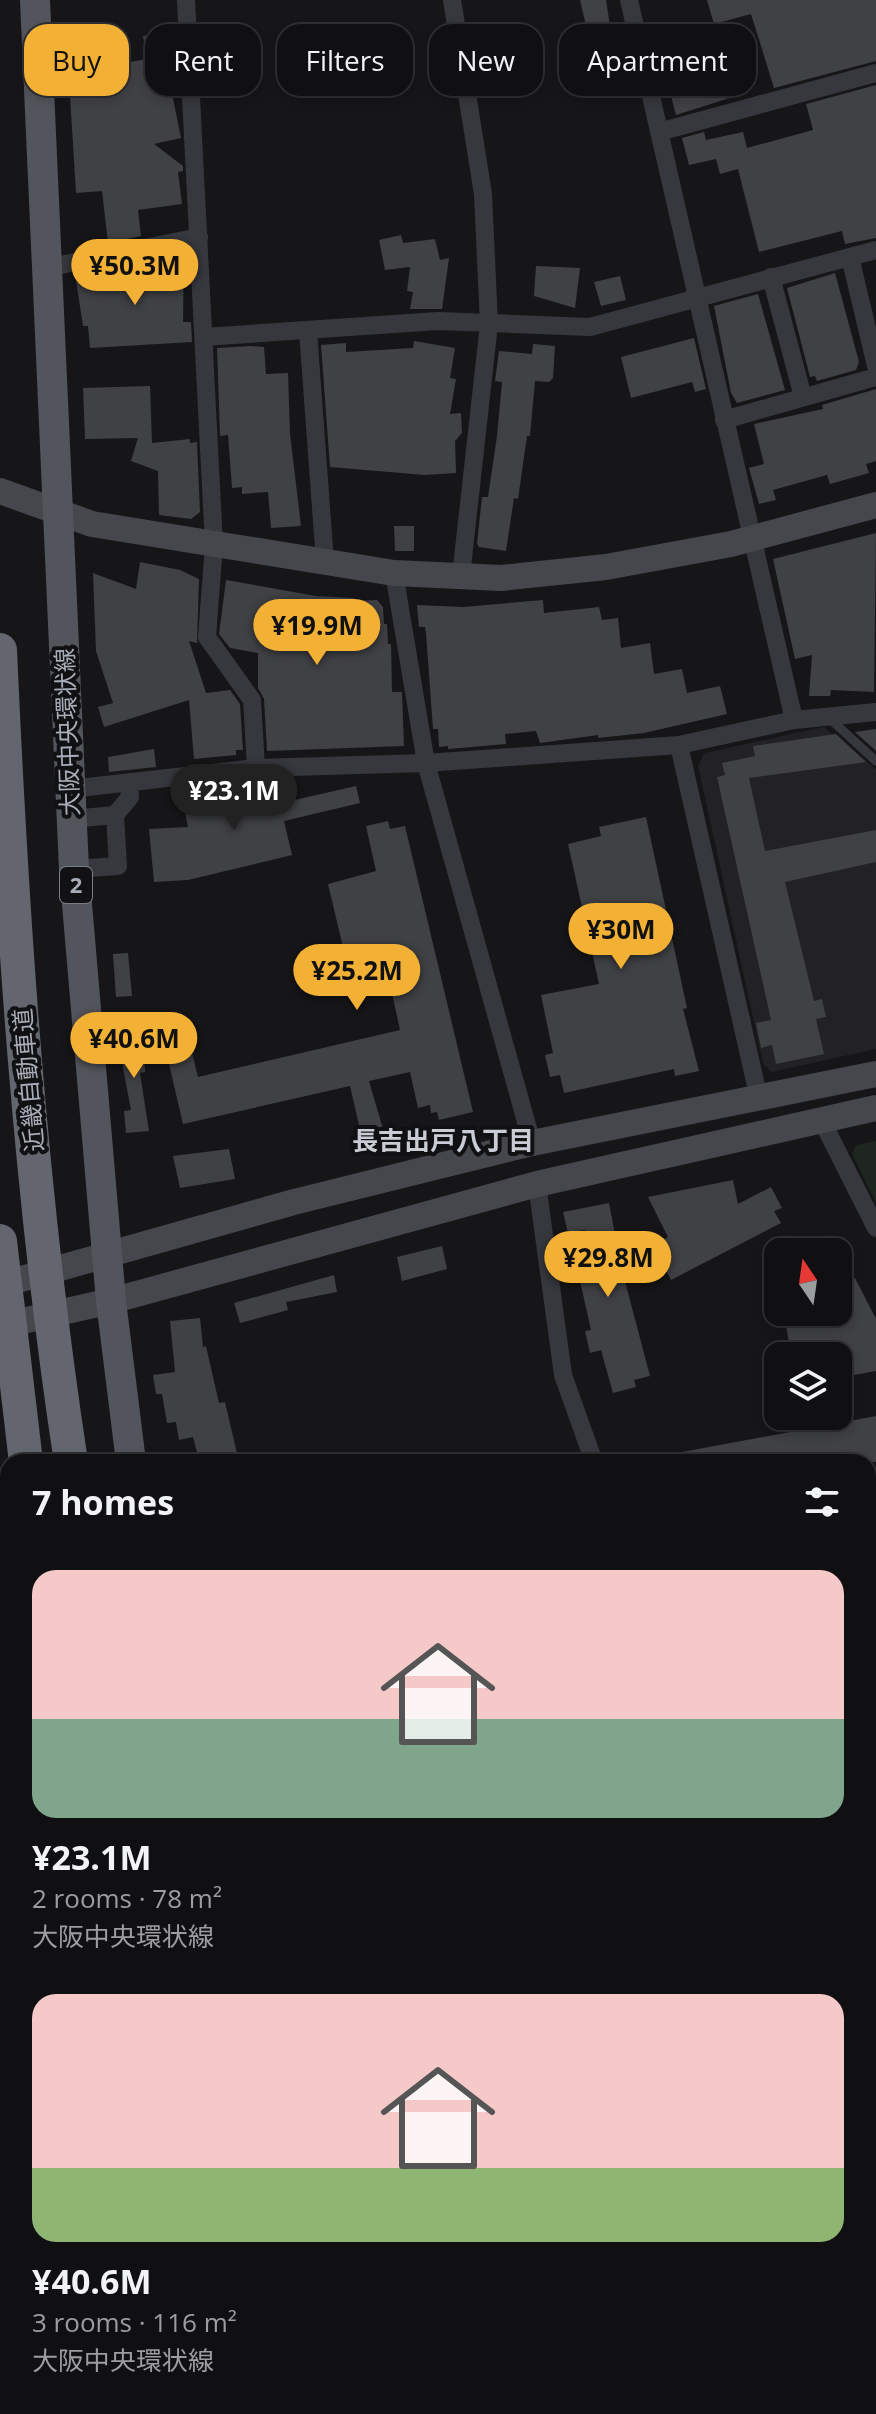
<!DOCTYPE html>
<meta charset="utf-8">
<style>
:root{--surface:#101012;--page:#1e1e20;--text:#f1f3f6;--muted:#9c9d9f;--line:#303032;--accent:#f2b134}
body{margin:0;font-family:"Open Sans","Noto Sans JP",sans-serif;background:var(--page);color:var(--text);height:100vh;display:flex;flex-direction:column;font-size:30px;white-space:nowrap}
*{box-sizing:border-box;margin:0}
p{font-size:26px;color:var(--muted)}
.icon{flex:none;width:44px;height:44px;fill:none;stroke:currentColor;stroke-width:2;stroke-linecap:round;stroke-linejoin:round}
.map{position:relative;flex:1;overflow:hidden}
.side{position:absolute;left:0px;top:1454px;width:876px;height:960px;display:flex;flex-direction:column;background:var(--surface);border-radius:24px 24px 0 0;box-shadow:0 4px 12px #0003,0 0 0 2px var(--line)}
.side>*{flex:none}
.top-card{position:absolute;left:24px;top:24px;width:828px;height:72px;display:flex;gap:16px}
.needle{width:52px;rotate:347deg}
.tools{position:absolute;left:764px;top:1238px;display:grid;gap:16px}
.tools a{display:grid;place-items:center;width:88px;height:88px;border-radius:16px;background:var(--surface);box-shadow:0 4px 12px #0003,0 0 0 2px var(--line);font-size:40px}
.price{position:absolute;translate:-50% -68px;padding:0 18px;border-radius:28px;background:var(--accent);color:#111;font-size:26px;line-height:52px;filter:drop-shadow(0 2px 4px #0008)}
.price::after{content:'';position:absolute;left:50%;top:48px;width:24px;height:18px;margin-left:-12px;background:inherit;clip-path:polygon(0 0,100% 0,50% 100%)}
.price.selected{background:#222;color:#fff}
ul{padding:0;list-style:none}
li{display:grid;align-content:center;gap:16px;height:424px;padding:0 32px}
li span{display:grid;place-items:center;height:248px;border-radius:24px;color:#555}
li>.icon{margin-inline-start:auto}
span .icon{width:144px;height:144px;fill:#fffc;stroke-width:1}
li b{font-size:34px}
h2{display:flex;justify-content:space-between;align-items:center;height:96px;padding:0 32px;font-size:34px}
.tag{padding:0 28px;border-radius:24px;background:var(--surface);box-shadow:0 4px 12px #0003,0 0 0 2px var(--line);font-size:28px;line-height:72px}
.tag.selected{background:var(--accent);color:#111}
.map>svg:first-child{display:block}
.built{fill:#222225}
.green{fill:#1e261f}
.building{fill:#404145}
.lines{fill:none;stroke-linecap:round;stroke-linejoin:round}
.lane{stroke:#37383d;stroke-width:9}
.street{stroke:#37383d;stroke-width:18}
.secondary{stroke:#45474d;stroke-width:26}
.primary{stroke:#53555c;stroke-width:30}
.highway{stroke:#63666e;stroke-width:34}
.primary-bridge{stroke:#53555c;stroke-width:30}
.highway-bridge{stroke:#63666e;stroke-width:34}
.labels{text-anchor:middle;stroke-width:8;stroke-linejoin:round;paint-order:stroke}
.shield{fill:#111113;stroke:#7b7e86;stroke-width:2}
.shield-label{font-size:22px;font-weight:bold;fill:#a8adb8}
.street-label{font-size:24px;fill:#a8adb8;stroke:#111113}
.neighbourhood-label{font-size:26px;font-weight:bold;fill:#c9ccd4;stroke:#111113}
</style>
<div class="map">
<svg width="876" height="2414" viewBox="0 0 876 2414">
<rect width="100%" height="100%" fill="#161618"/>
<g class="built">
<path d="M824 727 876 769V1049L771 1072 763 1063 698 766 704 753Z"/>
<path d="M876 1752V2257L868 2258V1754Z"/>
</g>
<g class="green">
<path d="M876 1141V1203L852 1154 856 1145Z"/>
<path d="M876 1940V2104L868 2067V1942Z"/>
</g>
<g class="building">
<path d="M580 0H606L613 46 592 51Z"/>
<path d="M707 0H876V61L774 88 751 14 714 24Z"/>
<path d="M160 34 181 138 154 144 183 166V171L178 172 182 204 138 210 141 236 108 243 102 191 76 193 69 79 103 77 101 67 147 59 143 36Z"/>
<path d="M727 77 728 80 735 79 739 95 676 115 670 92Z"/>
<path d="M876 85V238L845 244 842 231 838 232 759 252 738 169 720 174 716 159 689 165 682 138 704 132 706 140 743 132 747 148 813 130 806 104Z"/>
<path d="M401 235 403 243 435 239 440 260 449 258 442 309H410L413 292 407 291 410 267 385 270 379 240Z"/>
<path d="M184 253 183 322H191L192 342 90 348 88 326H83L75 274 120 267 122 283 152 281 150 266Z"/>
<path d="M536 266 580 268 575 308 534 296Z"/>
<path d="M835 273 859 362 856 370 817 381 815 376 810 377 787 288Z"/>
<path d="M620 276 626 300 601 306 594 282Z"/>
<path d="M758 294 785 390 737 403 731 393 714 306Z"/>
<path d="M694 338 706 389 695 392 692 382 631 398 621 357Z"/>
<path d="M414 341 455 348 450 378 456 379 450 414 461 413 462 433 455 441 456 473 424 475 330 467 321 345 346 343V352L413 348Z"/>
<path d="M533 344 555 346 553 378 549 382 535 381 530 436H527L518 499 514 498 506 551 479 547 477 544 482 497H488L497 436 502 382 495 381 499 351 532 354Z"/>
<path d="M251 346 264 347 266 374 288 373 290 434 301 526 271 528 268 492 242 494V487L232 488 228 435 220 436 217 348Z"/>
<path d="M150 386 152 443 190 439V443L197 442 200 512 191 519 159 515 158 471 131 461 138 438 85 439 83 388Z"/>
<path d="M876 389V461L866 464 869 473 830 484 827 475 773 490 776 500 759 504 749 468 764 464 754 424 823 409 822 405Z"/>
<path d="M394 526H414V551H395Z"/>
<path d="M876 533 874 692 831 690 830 696H809L812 655 795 659 773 559Z"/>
<path d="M140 562 180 570 199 579 197 643 189 641 206 693 230 690 240 704 243 750H236V755L194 759 189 700 104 727 98 707 113 703 96 651 93 573 136 589Z"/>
<path d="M226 580 316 596 354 598V601L377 600 383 607 384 624H387L388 644H391L392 692H402L404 746 267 751 264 699 258 688V653L230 648 219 634Z"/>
<path d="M543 600 544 613 599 607 602 620 618 618 621 648 650 643 654 674 682 669 687 693 720 686 727 714 644 733 598 738V735L540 743 536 731 505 734 506 744 448 749V746L439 747 438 729H433L426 633 425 627H419L417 605 463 607Z"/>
<path d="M876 729V751L855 732Z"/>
<path d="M836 734 866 762 749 778 765 851 876 830V862L785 882 814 1001 822 999 826 1017 816 1019 824 1054 776 1064 772 1045 761 1048 756 1023 771 1020 717 777 725 775 722 763 755 756 753 746Z"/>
<path d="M154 749 156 767 109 772 108 757Z"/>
<path d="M265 785V789L274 787 277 804 356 786 360 803 284 821 292 855 188 880 154 882 149 829 188 827 184 807Z"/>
<path d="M646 817 687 1008 683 1009 699 1071 675 1076 674 1069 564 1093 560 1075 550 1077 545 1055 553 1053 541 995 599 984 568 844 601 836 599 827Z"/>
<path d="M388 821 390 829 405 826 473 1112 439 1120 437 1112 431 1113 430 1105 418 1108 410 1072 369 1081 388 1146 365 1151 350 1086 183 1124 162 1034 186 1028 198 1077 400 1030 389 980 366 985 360 961 347 964 328 884 376 871 366 826Z"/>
<path d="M128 953 132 996 116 997 113 954Z"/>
<path d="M143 1031 145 1072 140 1073 149 1131 126 1133 124 1111 131 1110 117 1036Z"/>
<path d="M229 1149 235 1179 180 1188 173 1156Z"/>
<path d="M733 1180 738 1204 771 1187 782 1208 774 1211 781 1223 671 1280 653 1245 668 1237 648 1197Z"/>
<path d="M609 1203 622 1270 650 1376 634 1380 636 1387 613 1393 601 1350 590 1353 585 1331 591 1330 576 1263 591 1259 585 1230 568 1233 563 1212Z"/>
<path d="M442 1246 447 1269 402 1281 397 1257Z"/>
<path d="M334 1275 337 1292 286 1302 288 1310 240 1323 234 1303Z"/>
<path d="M855 1278 876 1319V1371L838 1378V1356H791L784 1312H838V1286Z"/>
<path d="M200 1318 203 1347 206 1346 219 1403 225 1402 239 1462 199 1460 193 1437 179 1440 176 1422 167 1423 162 1394H156L153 1375 175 1372 170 1321Z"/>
<path d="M876 1416V1462H666V1455Z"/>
</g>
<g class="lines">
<path class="lane" d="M828 717 876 761"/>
<g class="street">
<path d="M186 0 214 545 207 637 252 700 256 768"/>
<path d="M452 0 483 194 489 324 461 576"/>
<path d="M629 0 794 720"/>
<path d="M659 132 876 73"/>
<path d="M850 257 876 366"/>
<path d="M46 268 199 237"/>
<path d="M771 277 803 397"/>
<path d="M308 331 325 562"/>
<path d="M204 337 438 321 590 327 876 250"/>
<path d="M724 420 876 377"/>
<path d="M394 573 426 763 532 1143"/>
<path d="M679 745 759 1099"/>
<path d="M70 789 256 768 426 763 679 745 794 720 876 712"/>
<path d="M71 819 115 815"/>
<path d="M74 869 118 866 115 815 130 797 129 782"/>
<path d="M821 1119 876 1228"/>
<path d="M537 1184 563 1375 594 1462"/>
<path d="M868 1724 876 1722"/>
<path d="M0 1929 8 1927"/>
<path d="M831 2406 833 2414"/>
</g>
<g class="secondary">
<path d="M0 491 92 524 394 573 501 578 606 567 731 544 876 505"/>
<path d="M0 1285 294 1202 532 1143 876 1074"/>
<path d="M0 1326 111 1301 537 1184 876 1108"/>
<path d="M868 1541 876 1539"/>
</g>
<g class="primary">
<path d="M35 0 74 869 111 1301 131 1462"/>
<path d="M0 1724 8 1764"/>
<path d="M166 2406 169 2414"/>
<path d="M191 2406 193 2414"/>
<path d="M350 2406 352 2414"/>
</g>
<g class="highway">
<path d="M236 2406 238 2414"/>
<path d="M280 2406 283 2414"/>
</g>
<path class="primary-bridge" d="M0 1511 8 1563"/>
<g class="highway-bridge">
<path d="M0 650C12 920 30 1194 71 1462"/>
<path d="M0 1241 26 1462"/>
</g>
</g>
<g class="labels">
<rect class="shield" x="60" y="867" width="32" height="36" rx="6"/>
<g class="shield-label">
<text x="76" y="893">2</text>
</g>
<g class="street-label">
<text transform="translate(68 732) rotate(-92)" y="8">大阪中央環状線</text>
<text transform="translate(29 1080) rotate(-95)" y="8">近畿自動車道</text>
</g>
<g class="neighbourhood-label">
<text x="443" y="1150">長吉出戸八丁目</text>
</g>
</g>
</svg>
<div class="tools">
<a><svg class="needle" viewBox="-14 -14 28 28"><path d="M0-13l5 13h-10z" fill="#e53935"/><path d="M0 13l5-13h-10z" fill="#9c9d9f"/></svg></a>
<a><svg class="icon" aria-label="layers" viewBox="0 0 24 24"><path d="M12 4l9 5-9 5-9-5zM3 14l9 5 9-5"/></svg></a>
</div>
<b class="price" style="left:135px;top:307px">¥50.3M</b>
<b class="price" style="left:317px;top:667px">¥19.9M</b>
<b class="price selected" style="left:234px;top:832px">¥23.1M</b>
<b class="price" style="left:621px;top:971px">¥30M</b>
<b class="price" style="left:357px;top:1012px">¥25.2M</b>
<b class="price" style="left:134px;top:1080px">¥40.6M</b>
<b class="price" style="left:608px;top:1299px">¥29.8M</b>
<div class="top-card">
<a class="tag selected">Buy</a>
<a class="tag">Rent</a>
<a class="tag">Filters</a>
<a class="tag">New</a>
<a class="tag">Apartment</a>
</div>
<section class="side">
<h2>7 homes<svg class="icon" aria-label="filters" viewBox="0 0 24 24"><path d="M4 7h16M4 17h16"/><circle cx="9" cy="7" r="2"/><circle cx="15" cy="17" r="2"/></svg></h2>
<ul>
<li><span style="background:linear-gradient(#f6c9c9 60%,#7fa58c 0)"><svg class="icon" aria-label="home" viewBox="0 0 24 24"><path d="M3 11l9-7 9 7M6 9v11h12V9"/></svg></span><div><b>¥23.1M</b><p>2 rooms · 78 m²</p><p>大阪中央環状線</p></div></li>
<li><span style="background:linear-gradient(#f6c9c9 70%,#8fb573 0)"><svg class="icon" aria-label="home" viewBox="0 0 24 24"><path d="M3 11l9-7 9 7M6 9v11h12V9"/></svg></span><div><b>¥40.6M</b><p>3 rooms · 116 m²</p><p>大阪中央環状線</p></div></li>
</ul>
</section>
</div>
